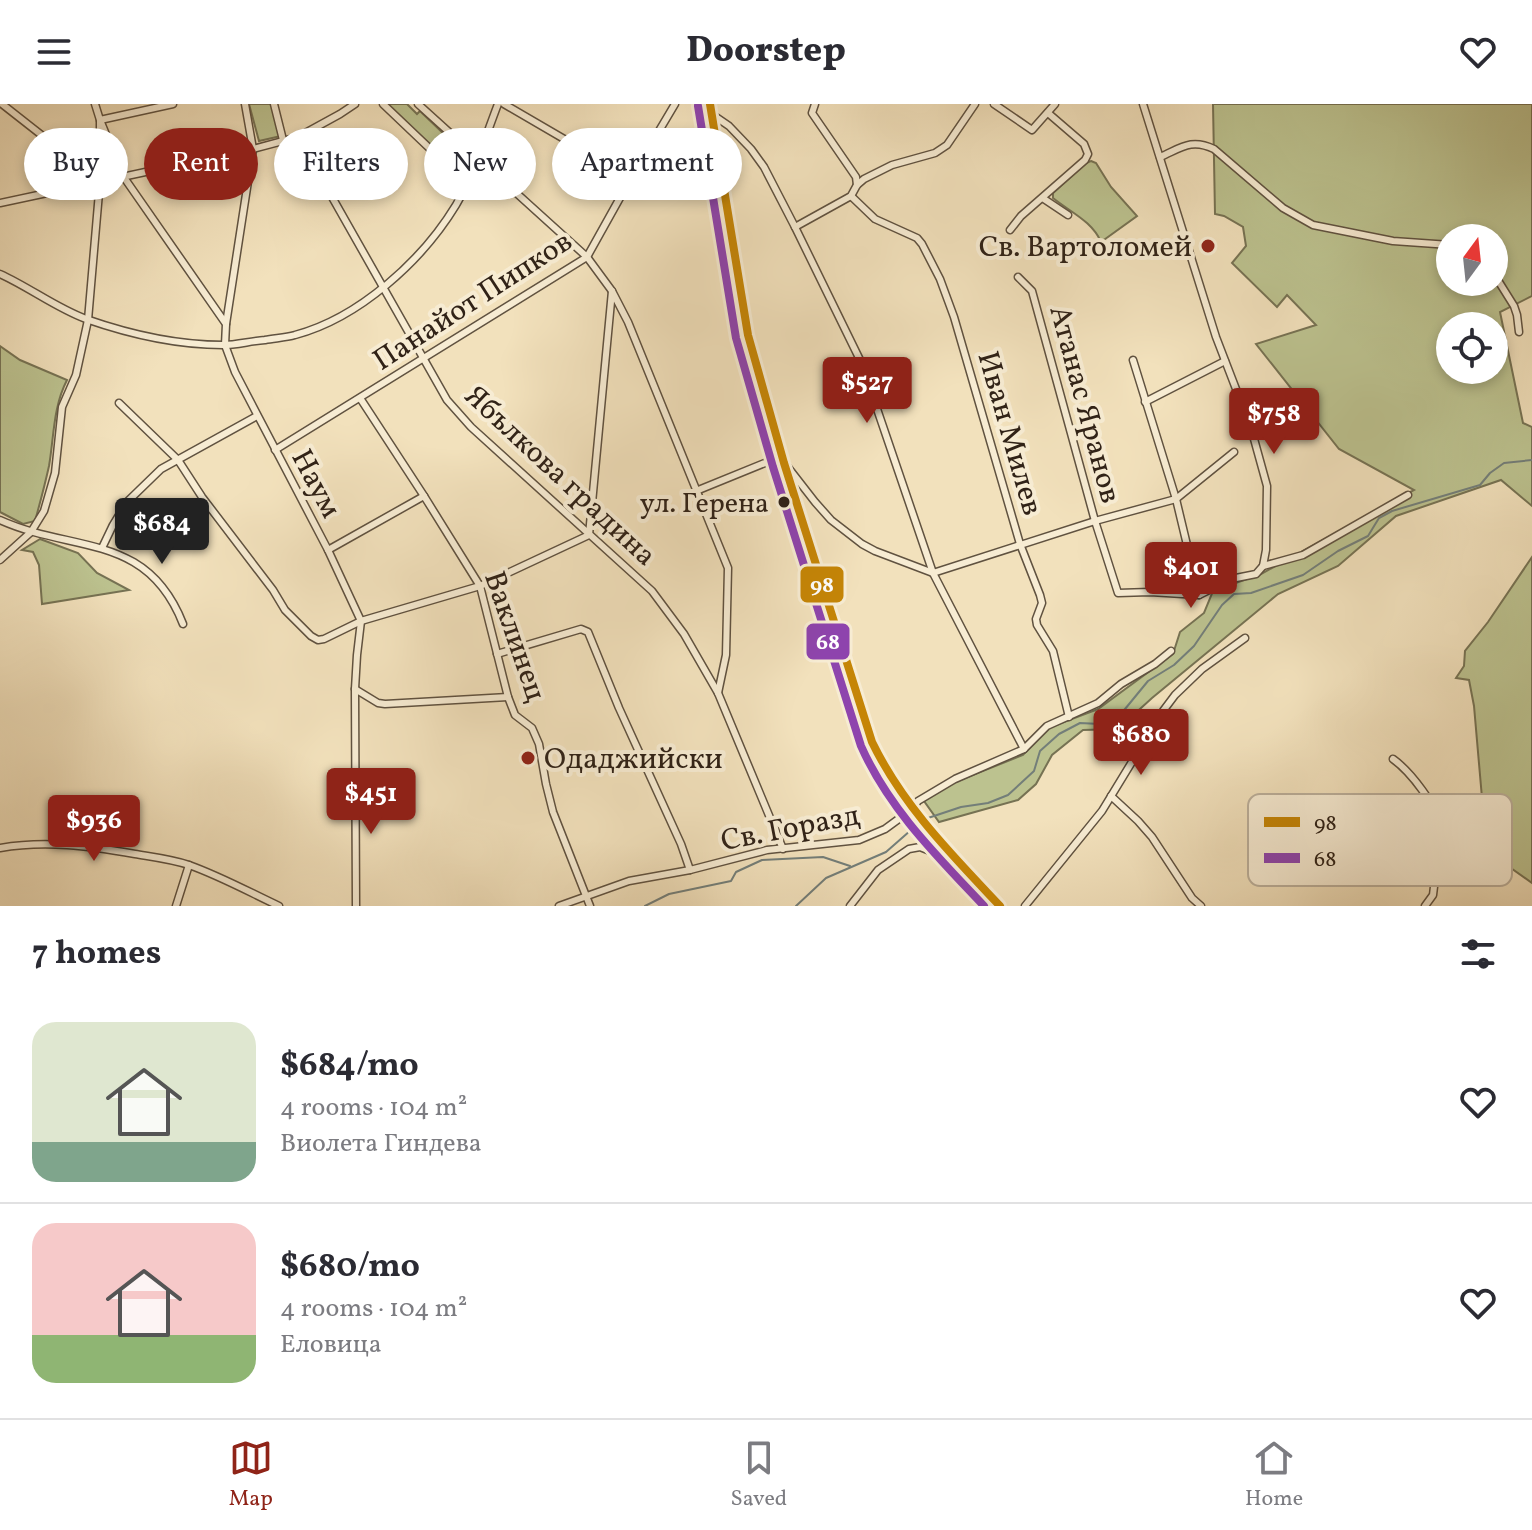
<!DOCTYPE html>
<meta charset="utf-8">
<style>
:root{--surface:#fff;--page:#f7f7f7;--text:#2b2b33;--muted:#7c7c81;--line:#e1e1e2;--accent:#8f2418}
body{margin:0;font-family:Vollkorn,serif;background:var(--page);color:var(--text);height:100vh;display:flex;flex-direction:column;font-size:30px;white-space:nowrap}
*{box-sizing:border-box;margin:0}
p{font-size:26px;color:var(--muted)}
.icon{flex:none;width:44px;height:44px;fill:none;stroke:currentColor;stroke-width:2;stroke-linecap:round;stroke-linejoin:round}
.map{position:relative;height:802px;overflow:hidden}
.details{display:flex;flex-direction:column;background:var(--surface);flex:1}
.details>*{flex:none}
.top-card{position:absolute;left:24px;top:24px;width:800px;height:72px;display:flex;gap:16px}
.needle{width:52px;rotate:15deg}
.fabs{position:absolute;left:1436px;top:120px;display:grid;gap:16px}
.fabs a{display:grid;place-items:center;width:72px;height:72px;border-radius:50%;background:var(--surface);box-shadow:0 4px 12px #0003;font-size:40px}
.price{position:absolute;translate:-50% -68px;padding:0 18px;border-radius:8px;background:var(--accent);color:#fff;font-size:26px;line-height:52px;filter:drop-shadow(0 2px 4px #0008)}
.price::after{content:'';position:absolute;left:50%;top:48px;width:24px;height:18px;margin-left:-12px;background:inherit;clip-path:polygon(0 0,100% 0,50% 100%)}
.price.current{background:#222;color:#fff}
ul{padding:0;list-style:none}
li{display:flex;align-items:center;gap:24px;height:200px;padding:0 32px}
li+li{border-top:2px solid var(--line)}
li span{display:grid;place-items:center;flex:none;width:224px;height:160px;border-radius:24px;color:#555}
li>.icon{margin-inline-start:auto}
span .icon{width:96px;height:96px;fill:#fffc;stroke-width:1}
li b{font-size:34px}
h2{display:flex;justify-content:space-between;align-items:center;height:96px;padding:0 32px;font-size:34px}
.chip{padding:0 28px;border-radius:36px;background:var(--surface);box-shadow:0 4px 12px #0003;font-size:28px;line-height:72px}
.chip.current{background:var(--accent);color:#fff}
header{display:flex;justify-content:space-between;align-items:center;height:104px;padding:0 32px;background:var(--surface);font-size:36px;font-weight:800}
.tabs{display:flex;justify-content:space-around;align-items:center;height:112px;border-top:2px solid var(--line);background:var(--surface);font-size:22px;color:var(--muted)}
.tabs a{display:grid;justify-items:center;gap:4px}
.tabs .current{color:var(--accent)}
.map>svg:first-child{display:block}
.green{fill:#bcc28f;stroke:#767253;stroke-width:2;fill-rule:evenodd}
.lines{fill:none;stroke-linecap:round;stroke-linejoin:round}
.stream{stroke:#737e79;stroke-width:2}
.street-casing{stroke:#605240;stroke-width:9}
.secondary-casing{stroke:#302217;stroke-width:12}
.street{stroke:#f7ecd3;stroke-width:6}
.secondary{stroke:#f7ecd3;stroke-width:9}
.bus-1-casing{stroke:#f7ecd3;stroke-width:14}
.bus-2-casing{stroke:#f7ecd3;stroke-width:14}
.bus-1{stroke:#c58506;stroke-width:8}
.bus-2{stroke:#8e44ad;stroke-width:8}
.poi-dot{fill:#8f2418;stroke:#f7ecd3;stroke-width:3}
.bus-dot{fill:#302217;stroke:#f7ecd3;stroke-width:3}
.labels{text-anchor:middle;stroke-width:8;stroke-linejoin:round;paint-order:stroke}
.bus-label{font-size:28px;fill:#302217;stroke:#f7ecd3;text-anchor:end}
.poi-label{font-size:30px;fill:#302217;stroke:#f7ecd3;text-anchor:end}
.street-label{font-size:30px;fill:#302217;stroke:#f7ecd3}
.key{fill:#f7ecd3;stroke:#bbaf9b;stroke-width:2}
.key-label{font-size:22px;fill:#302217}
.line-badge{stroke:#f7ecd3;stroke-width:3}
.badge-label{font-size:22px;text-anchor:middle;font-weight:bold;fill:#fff}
</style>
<header><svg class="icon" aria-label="menu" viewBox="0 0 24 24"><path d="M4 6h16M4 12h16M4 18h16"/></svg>Doorstep<svg class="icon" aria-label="heart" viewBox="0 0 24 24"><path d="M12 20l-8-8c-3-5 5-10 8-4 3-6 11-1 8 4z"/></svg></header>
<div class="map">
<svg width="1532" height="802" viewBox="0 0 1532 802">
<rect width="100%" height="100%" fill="#f2e1bc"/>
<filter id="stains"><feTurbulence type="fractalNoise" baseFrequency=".0025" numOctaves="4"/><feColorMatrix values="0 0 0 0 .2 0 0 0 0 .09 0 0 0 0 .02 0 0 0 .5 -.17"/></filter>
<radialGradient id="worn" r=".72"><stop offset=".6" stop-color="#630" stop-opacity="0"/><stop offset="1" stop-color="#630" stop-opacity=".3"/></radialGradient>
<g class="green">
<path d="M249 0H273L281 32 259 37Z"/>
<path d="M386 0H407L417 10 420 7 471 56 464 75Z"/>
<path d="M1213 0H1532V192L1500 208 1523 319 1532 323V402L1501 376 1396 412 1338 462 1278 490 1152 594 1118 625 1083 626 1052 651 1036 680 1018 696 939 718 924 697 955 678 1023 651 1048 624 1098 605 1173 550 1180 528 1204 509 1213 487 1261 470 1414 386 1339 345 1256 240 1316 221 1287 191 1277 203 1232 159 1246 142 1243 123 1224 112 1215 110ZM1450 134H1494V178H1450ZM1450 222H1494V266H1450Z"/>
<path d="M1091 57 1096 59 1111 83 1137 112 1101 138C1092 117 1070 108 1053 94V89L1086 59Z"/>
<path d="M0 242 20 256 67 276C53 303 54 333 49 362 45 380 40 399 35 417L23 420 0 408Z"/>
<path d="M40 435 78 449 97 469 129 486 42 500 39 461 33 448 22 446Z"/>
<path d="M1532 453V779L1491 750 1482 694 1474 602 1469 576 1456 574 1464 562 1465 547 1488 518Z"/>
</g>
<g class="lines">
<g class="stream">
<path d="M925 715 961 703 988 699 1008 691 1034 667 1040 647 1059 630 1080 619 1100 620 1116 616 1148 577 1174 561 1194 542 1222 501 1234 490 1251 489 1303 471 1338 447 1368 432 1379 414 1392 407 1480 381 1490 369 1504 359 1532 356"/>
<path d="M645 802 669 790 731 777 736 768 762 756 823 753 850 762"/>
<path d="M796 802 826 774 886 748 919 719"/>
</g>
<defs>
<g id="street">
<path d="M2 0 100 77"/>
<path d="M173 0 100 16 123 72 226 220 225 241 235 268 328 446 361 517 357 551 355 585 356 802"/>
<path d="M274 0 283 36"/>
<path d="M383 0 467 80"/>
<path d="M418 0 587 153 612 187 628 218 728 464 726 551 718 589"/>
<path d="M504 0 631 74"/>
<path d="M697 0 729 22 751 45 764 63 795 123 861 258 933 469 1024 645"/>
<path d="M815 0 812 9 856 73 857 81"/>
<path d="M994 0 1032 26 1055 0"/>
<path d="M298 33 447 296 471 323 652 487 684 530 718 589 783 745"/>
<path d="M1160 53C1181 44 1191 34 1214 45L1283 104 1313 121 1393 137 1450 141"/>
<path d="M851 92 875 115 917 134 922 140 940 175 954 213 1020 440 1040 491 1042 499 1036 515 1037 521 1053 547 1069 613"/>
<path d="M1044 95 1068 111"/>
<path d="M0 99 253 45 298 33 340 10 355 0"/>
<path d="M795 123 851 92 857 81 864 75 892 61 935 49 947 41 975 0"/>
<path d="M1010 126 1021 112 1085 56 1088 50 1084 40 1048 9"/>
<path d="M0 170C29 183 56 204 86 215 129 230 177 241 223 241 236 241 251 237 265 236 274 234 285 234 295 231 359 214 422 157 456 101 474 70 485 34 498 0"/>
<path d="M1494 170 1514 202 1517 211 1519 228"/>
<path d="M1018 173 1032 187 1095 417 1118 489 1150 488 1199 491 1231 475 1256 470 1263 462 1266 446 1267 382 1251 324 1216 233 1143 0"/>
<path d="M226 220 253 45 245 0"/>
<path d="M1133 256 1176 395 1199 491"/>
<path d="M360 294 424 392 480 482 508 593 515 611 532 624 539 640 546 680 553 708 590 802"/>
<path d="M1145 298 1225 257"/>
<path d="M119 299 178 356 202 393 273 486 285 506 311 532 318 536 324 535 361 517 480 482 589 431 612 187"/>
<path d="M275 346 587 153 631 74 675 0"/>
<path d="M787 362 815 398 831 416 862 440 875 447 933 469 1095 417 1176 395 1234 348"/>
<path d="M696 387 782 352"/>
<path d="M0 416C73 449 147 428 183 520"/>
<path d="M102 444 113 421 127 398 161 365 257 312"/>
<path d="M328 446 424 392"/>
<path d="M0 456 31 428 44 407 55 369 62 303 76 271 88 216 100 77V16L95 0"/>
<path d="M1263 462 1303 451 1408 391"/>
<path d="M497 550 581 525 588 528 619 604 681 740 690 766"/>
<path d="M355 585 378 599 385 600 508 593"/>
<path d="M1393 655C1411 668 1437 702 1441 724L1433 791 1425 802"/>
<path d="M1111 692 1138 717 1152 733 1192 794 1201 802"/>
<path d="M0 744C45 736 89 742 135 750 153 753 171 755 189 761 220 772 249 788 279 802"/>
<path d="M176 802 189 761"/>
<path d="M559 802 629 777 690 766 767 746 859 736 885 725 911 706 918 697 955 675 1024 645 1047 622 1098 599 1121 580 1155 560 1171 547"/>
<path d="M850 802 878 766 909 745 920 743 943 752 950 748"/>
<path d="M1025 802 1102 707 1163 607 1175 591 1202 565 1245 534"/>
</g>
<path id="secondary" d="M710 0 748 231 784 359 872 638C899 703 953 751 1000 802"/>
</defs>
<use href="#street" class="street-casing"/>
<use href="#secondary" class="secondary-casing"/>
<use href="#street" class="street"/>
<use href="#secondary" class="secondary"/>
<defs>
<path id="bus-1" d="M710 0 748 231 784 359 872 638C903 702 952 751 1000 802"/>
<path id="bus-2" d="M698 2 736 234 773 363 861 642C889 705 937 752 984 802"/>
</defs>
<use href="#bus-1" class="bus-1-casing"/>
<use href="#bus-2" class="bus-2-casing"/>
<use href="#bus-1" class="bus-1"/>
<use href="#bus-2" class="bus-2"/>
</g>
<g class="poi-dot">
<circle cx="1208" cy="142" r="8"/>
<circle cx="528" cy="654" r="8"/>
</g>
<circle class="bus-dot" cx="784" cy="398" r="7"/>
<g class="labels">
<g class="bus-label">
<text x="769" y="408">ул. Герена</text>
</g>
<g class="poi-label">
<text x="1192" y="152">Св. Вартоломей</text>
<text x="544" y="664" text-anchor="start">Одаджийски</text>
</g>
<g class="street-label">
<text transform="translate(472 196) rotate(-33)" y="10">Панайот Пипков</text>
<text transform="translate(1086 300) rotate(75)" y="10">Атанас Яранов</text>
<text transform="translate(1011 329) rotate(74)" y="10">Иван Милев</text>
<text transform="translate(561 371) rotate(43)" y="10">Ябълкова градина</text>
<text transform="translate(317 379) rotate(62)" y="10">Наум</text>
<text transform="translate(516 532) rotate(71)" y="10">Ваклинец</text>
<text transform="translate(790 723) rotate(-11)" y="10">Св. Горазд</text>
</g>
</g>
<rect x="1248" y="690" width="264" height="92" rx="12" class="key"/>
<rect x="1264" y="713" width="36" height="10" fill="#c58506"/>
<rect x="1264" y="749" width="36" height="10" fill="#8e44ad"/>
<g class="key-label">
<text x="1314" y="726">98</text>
<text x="1314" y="762">68</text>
</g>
<g class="line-badge">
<rect x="799" y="461" width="46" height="39" rx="8" fill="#c58506"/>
<rect x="805" y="518" width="46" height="39" rx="8" fill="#8e44ad"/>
</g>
<g class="badge-label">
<text x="822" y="488">98</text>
<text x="828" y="545">68</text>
</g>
<rect width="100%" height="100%" filter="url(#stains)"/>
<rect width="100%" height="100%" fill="url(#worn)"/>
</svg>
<div class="fabs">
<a><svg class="needle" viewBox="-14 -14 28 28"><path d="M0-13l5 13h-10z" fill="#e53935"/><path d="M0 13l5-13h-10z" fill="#7c7c81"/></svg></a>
<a><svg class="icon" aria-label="locate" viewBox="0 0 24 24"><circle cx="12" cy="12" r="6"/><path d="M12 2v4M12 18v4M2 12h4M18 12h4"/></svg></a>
</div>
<b class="price" style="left:867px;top:321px">$527</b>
<b class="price" style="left:1274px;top:352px">$758</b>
<b class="price current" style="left:162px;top:462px">$684</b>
<b class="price" style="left:1191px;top:506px">$401</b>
<b class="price" style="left:1141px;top:673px">$680</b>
<b class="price" style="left:371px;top:732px">$451</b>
<b class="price" style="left:94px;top:759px">$936</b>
<div class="top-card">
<a class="chip">Buy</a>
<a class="chip current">Rent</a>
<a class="chip">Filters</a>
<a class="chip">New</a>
<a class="chip">Apartment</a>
</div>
</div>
<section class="details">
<h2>7 homes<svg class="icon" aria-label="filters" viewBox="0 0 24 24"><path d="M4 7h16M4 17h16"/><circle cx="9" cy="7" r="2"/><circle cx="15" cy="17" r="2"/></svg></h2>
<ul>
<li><span style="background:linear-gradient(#dfe7d0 75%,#7fa58c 0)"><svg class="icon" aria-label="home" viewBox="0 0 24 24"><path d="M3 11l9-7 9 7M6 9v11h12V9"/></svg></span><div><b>$684/mo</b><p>4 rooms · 104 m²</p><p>Виолета Гиндева</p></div><svg class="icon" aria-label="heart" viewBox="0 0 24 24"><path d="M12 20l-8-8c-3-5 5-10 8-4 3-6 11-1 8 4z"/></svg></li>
<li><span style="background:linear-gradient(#f6c9c9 70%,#8fb573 0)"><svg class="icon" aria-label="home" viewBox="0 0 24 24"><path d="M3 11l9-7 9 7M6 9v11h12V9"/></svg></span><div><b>$680/mo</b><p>4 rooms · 104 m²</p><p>Еловица</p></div><svg class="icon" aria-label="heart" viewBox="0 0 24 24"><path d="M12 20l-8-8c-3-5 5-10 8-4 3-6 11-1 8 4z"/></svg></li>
</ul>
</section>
<nav class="tabs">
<a class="current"><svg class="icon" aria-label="map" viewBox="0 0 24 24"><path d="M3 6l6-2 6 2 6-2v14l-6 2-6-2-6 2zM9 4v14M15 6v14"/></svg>Map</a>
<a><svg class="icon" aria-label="saved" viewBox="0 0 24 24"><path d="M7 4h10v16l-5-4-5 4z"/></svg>Saved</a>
<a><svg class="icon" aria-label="home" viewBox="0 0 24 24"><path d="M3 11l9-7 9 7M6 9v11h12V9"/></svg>Home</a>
</nav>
